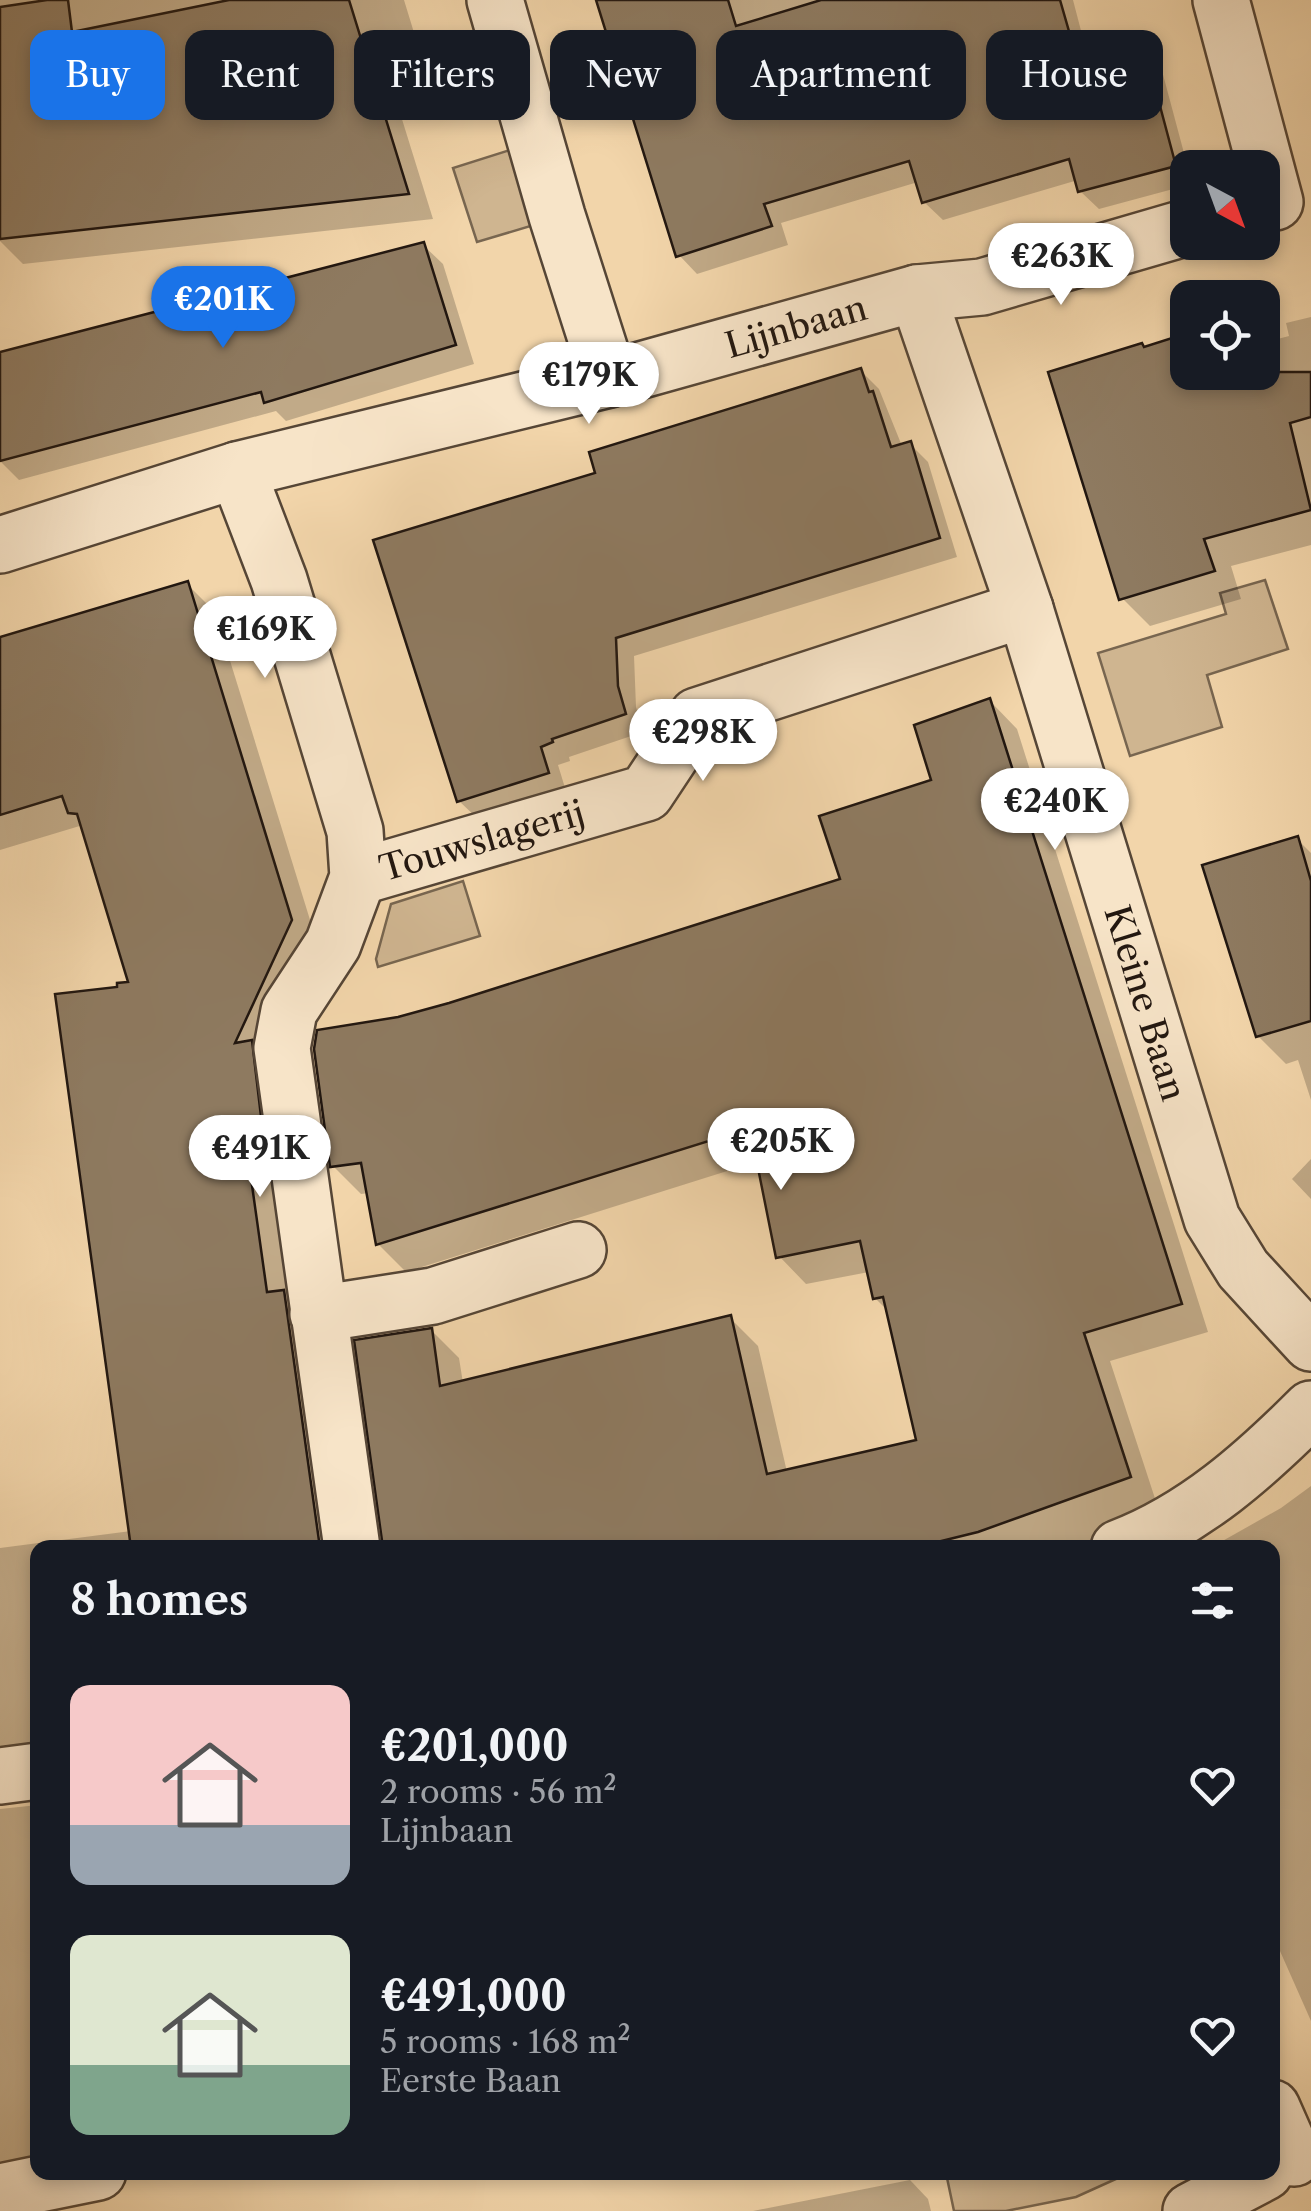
<!DOCTYPE html>
<meta charset="utf-8">
<style>
:root{--surface:#171b24;--page:#242831;--text:#f1f3f6;--muted:#9ea1a6;--accent:#1a73e8}
body{margin:0;font-family:"Libre Caslon Text",serif;background:var(--page);color:var(--text);height:100vh;display:flex;flex-direction:column;font-size:38px;white-space:nowrap}
*{box-sizing:border-box;margin:0}
p{font-size:32px;color:var(--muted)}
.icon{flex:none;width:55px;height:55px;fill:none;stroke:currentColor;stroke-width:2;stroke-linecap:round;stroke-linejoin:round}
.map{position:relative;flex:1;overflow:hidden}
.side{position:absolute;left:30px;top:1540px;width:1250px;height:640px;display:flex;flex-direction:column;background:var(--surface);border-radius:20px;box-shadow:0 5px 15px #0003}
.side>*{flex:none}
.banner{position:absolute;left:30px;top:30px;width:1252px;height:90px;display:flex;gap:20px}
.needle{width:65px;rotate:139deg}
.fabs{position:absolute;left:1170px;top:150px;display:grid;gap:20px}
.fabs a{display:grid;place-items:center;width:110px;height:110px;border-radius:20px;background:var(--surface);box-shadow:0 5px 15px #0003;font-size:50px}
.price{position:absolute;translate:-50% -85px;padding:0 22px;border-radius:35px;background:#fff;color:#222;font-size:32px;line-height:65px;filter:drop-shadow(0 2px 5px #0008)}
.price::after{content:'';position:absolute;left:50%;top:60px;width:30px;height:22px;margin-left:-15px;background:inherit;clip-path:polygon(0 0,100% 0,50% 100%)}
.price.current{background:var(--accent);color:#fff}
ul{padding:0;list-style:none}
li{display:flex;align-items:center;gap:30px;height:250px;padding:0 40px}
li span{display:grid;place-items:center;flex:none;width:280px;height:200px;border-radius:20px;color:#555}
li>.icon{margin-inline-start:auto}
span .icon{width:120px;height:120px;fill:#fffc;stroke-width:1}
li b{font-size:42px}
h2{display:flex;justify-content:space-between;align-items:center;height:120px;padding:0 40px;font-size:42px}
.tag{padding:0 35px;border-radius:20px;background:var(--surface);box-shadow:0 5px 15px #0003;font-size:35px;line-height:90px}
.tag.current{background:var(--accent);color:#fff}
.map>svg:first-child{display:block}
.green{fill:#cfb590;stroke:#786650;stroke-width:2.5}
.shadow{fill:#0003}
.building{fill:#8e7a60;stroke:#221710;stroke-width:2.5}
.lines{fill:none;stroke-linecap:round;stroke-linejoin:round}
.minor-casing{stroke:#564636;stroke-width:60}
.minor{stroke:#f7e4c8;stroke-width:55}
.labels{text-anchor:middle;stroke-width:8;stroke-linejoin:round;paint-order:stroke}
.street-label{font-size:35px;fill:#221710;stroke:#f7e4c8}
</style>
<div class="map">
<svg width="1311" height="2211" viewBox="0 0 1311 2211">
<rect width="100%" height="100%" fill="#f2d5aa"/>
<filter id="stains"><feTurbulence type="fractalNoise" baseFrequency=".002" numOctaves="4"/><feColorMatrix values="0 0 0 0 .2 0 0 0 0 .09 0 0 0 0 .02 0 0 0 .5 -.17"/></filter>
<radialGradient id="worn" r=".72"><stop offset=".6" stop-color="#630" stop-opacity="0"/><stop offset="1" stop-color="#630" stop-opacity=".3"/></radialGradient>
<g class="green">
<path d="M510 150 534 225 477 242 453 168Z"/>
<path d="M1265 580 1288 649 1207 675 1222 727 1130 756 1098 653 1226 614 1220 593Z"/>
<path d="M463 881 480 936 378 967 376 959 391 904Z"/>
<path d="M946 2173V2172L1129 2173 1076 2197 1006 2211H954Z"/>
</g>
<g class="shadow">
<path d="M0 0H404L423 62 387 71 433 219 23 264 0 241Z"/>
<path d="M599 0H1073L1090 65 1143 49 1161 67 1188 168V185L1099 209 1080 191 1078 180 943 220 924 202 918 182 781 223 788 245 697 274 679 255Z"/>
<path d="M423 245 443 264 474 364 286 421 276 411 19 480 0 461V354Z"/>
<path d="M1311 317V545L1231 566 1241 599 1150 626 1122 598 1145 349 1171 341 1188 357V372H1262V343L1289 336 1286 323Z"/>
<path d="M861 371 879 389 902 446 910 444 928 462 957 557 634 656 636 707 643 732 569 757 570 761 558 765 566 791 478 819 459 801 598 474Z"/>
<path d="M187 584 215 612 319 949 267 1059 343 1548H38V1770L0 1791V1548L131 1531 120 989 131 984 83 825 0 850V640Z"/>
<path d="M990 701 1017 729 1208 1332 1110 1361 1166 1532 1134 1548H385L431 1330 459 1358 463 1383 730 1318 758 1346 787 1472 919 1442 889 1312 875 1298 869 1272 806 1284 779 1256 759 1161 406 1272 378 1244 369 1193 361 1194 333 1166 398 1020 843 880 934 781Z"/>
<path d="M1297 839 1311 853V1100L1298 1060 1286 1064 1258 1036Z"/>
<path d="M1311 1159V1199L1292 1179Z"/>
<path d="M1311 1486V2021L1272 1933V1548H1210L1281 1508Z"/>
<path d="M38 1805V2155L0 2162V1809Z"/>
<path d="M910 2180 928 2199 931 2211H753Z"/>
</g>
<g class="building">
<path d="M47 0H68L72 32 229 0H349L409 194 0 239V7Z"/>
<path d="M596 0H728L736 26 821 0H1060L1079 66 1144 46 1176 166 1078 192 1069 159 922 203 909 161 764 204 772 226 676 257Z"/>
<path d="M424 242 456 345 264 403 261 392 0 461V352Z"/>
<path d="M1172 338 1183 372H1311V417L1290 423 1311 510 1204 539 1215 571 1119 600 1048 372 1142 343 1144 347Z"/>
<path d="M861 368 869 392 873 391 891 447 911 441 940 538 616 638 618 686 626 714 552 739 553 742 541 747 549 773 457 802 373 540 595 473 589 452Z"/>
<path d="M188 581 292 920 235 1043 252 1040 268 1176 251 1178 267 1292 284 1290 320 1548H131L55 994 117 987V983L128 982 77 814 68 813 62 796 0 815V637Z"/>
<path d="M990 698 1182 1304 1084 1333 1131 1477 978 1532 913 1548H383L354 1340 432 1328 440 1386 731 1315 767 1474 916 1440 883 1297 873 1299 860 1241 776 1258 750 1128 376 1245 361 1163 330 1167 314 1049 317 1030 398 1017 449 1003 840 879 819 816 931 780 914 725Z"/>
<path d="M1298 836 1311 881V1021L1256 1037 1202 865Z"/>
</g>
<g class="lines">
<defs>
<g id="minor">
<path d="M495 0 557 216 609 379"/>
<path d="M1221 0 1275 202"/>
<path d="M917 293 1025 609 1212 1219 1243 1269 1311 1343"/>
<path d="M237 470 279 580 355 831 358 877 333 944 289 1011 282 1048 352 1548"/>
<path d="M0 545 237 470 609 379 917 293 982 287 1188 227"/>
<path d="M358 877 646 793 697 716 1025 609"/>
<path d="M318 1314 433 1296 578 1250"/>
<path d="M1119 1548C1195 1519 1255 1465 1311 1409"/>
<path d="M0 1776 38 1771"/>
<path d="M1272 2108 1294 2158"/>
<path d="M0 2192 98 2172"/>
<path d="M1191 2211 1265 2172"/>
</g>
</defs>
<use href="#minor" class="minor-casing"/>
<use href="#minor" class="minor"/>
</g>
<g class="labels">
<g class="street-label">
<text transform="translate(796 327) rotate(-16)" y="12">Lijnbaan</text>
<text transform="translate(482 841) rotate(-16)" y="12">Touwslagerij</text>
<text transform="translate(1145 1003) rotate(73)" y="12">Kleine Baan</text>
</g>
</g>
<rect width="100%" height="100%" filter="url(#stains)"/>
<rect width="100%" height="100%" fill="url(#worn)"/>
</svg>
<div class="fabs">
<a><svg class="needle" viewBox="-14 -14 28 28"><path d="M0-13l5 13h-10z" fill="#e53935"/><path d="M0 13l5-13h-10z" fill="#9ea1a6"/></svg></a>
<a><svg class="icon" aria-label="locate" viewBox="0 0 24 24"><circle cx="12" cy="12" r="6"/><path d="M12 2v4M12 18v4M2 12h4M18 12h4"/></svg></a>
</div>
<b class="price" style="left:1061px;top:308px">€263K</b>
<b class="price current" style="left:223px;top:351px">€201K</b>
<b class="price" style="left:589px;top:427px">€179K</b>
<b class="price" style="left:265px;top:681px">€169K</b>
<b class="price" style="left:703px;top:784px">€298K</b>
<b class="price" style="left:1055px;top:853px">€240K</b>
<b class="price" style="left:781px;top:1193px">€205K</b>
<b class="price" style="left:260px;top:1200px">€491K</b>
<div class="banner">
<a class="tag current">Buy</a>
<a class="tag">Rent</a>
<a class="tag">Filters</a>
<a class="tag">New</a>
<a class="tag">Apartment</a>
<a class="tag">House</a>
</div>
<section class="side">
<h2>8 homes<svg class="icon" aria-label="filters" viewBox="0 0 24 24"><path d="M4 7h16M4 17h16"/><circle cx="9" cy="7" r="2"/><circle cx="15" cy="17" r="2"/></svg></h2>
<ul>
<li><span style="background:linear-gradient(#f6c9c9 70%,#9aa5b1 0)"><svg class="icon" aria-label="home" viewBox="0 0 24 24"><path d="M3 11l9-7 9 7M6 9v11h12V9"/></svg></span><div><b>€201,000</b><p>2 rooms · 56 m²</p><p>Lijnbaan</p></div><svg class="icon" aria-label="heart" viewBox="0 0 24 24"><path d="M12 20l-8-8c-3-5 5-10 8-4 3-6 11-1 8 4z"/></svg></li>
<li><span style="background:linear-gradient(#dfe7d0 65%,#7fa58c 0)"><svg class="icon" aria-label="home" viewBox="0 0 24 24"><path d="M3 11l9-7 9 7M6 9v11h12V9"/></svg></span><div><b>€491,000</b><p>5 rooms · 168 m²</p><p>Eerste Baan</p></div><svg class="icon" aria-label="heart" viewBox="0 0 24 24"><path d="M12 20l-8-8c-3-5 5-10 8-4 3-6 11-1 8 4z"/></svg></li>
</ul>
</section>
</div>
